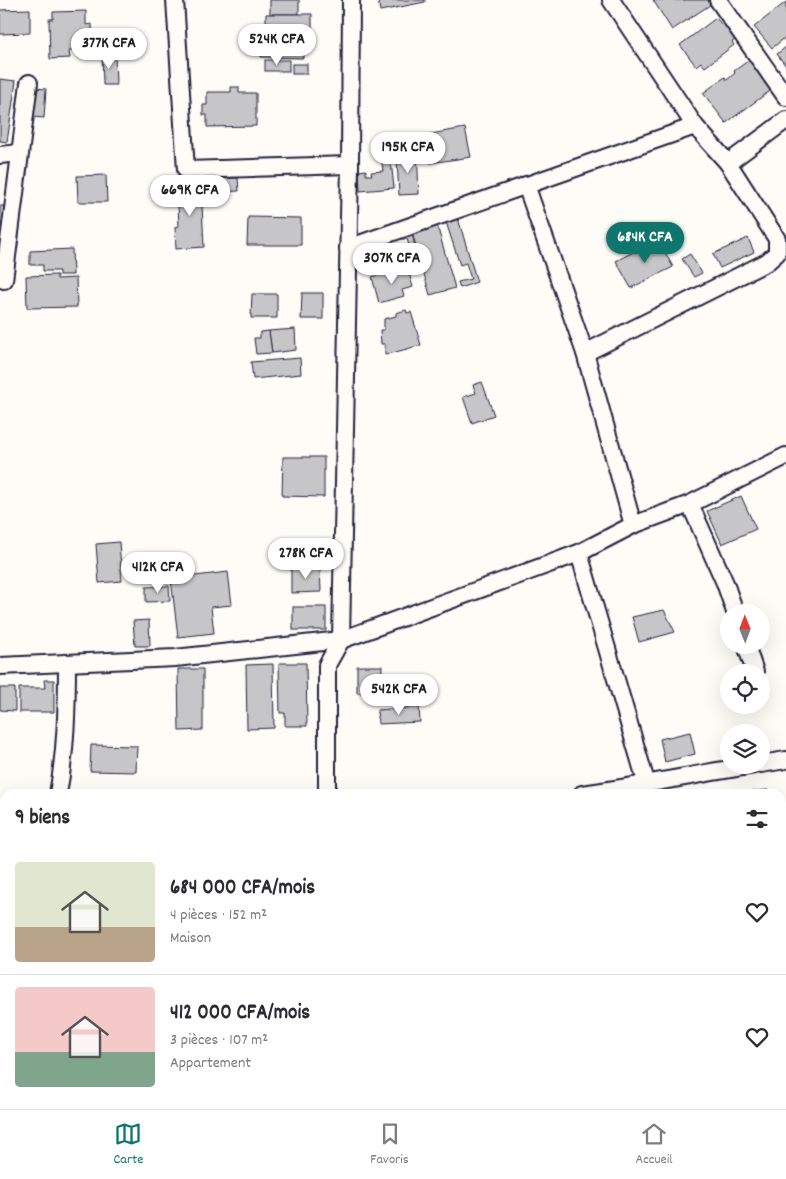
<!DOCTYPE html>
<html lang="fr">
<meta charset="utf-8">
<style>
:root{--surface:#fff;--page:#f7f7f7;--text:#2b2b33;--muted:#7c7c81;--line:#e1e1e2;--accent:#0f766e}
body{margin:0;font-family:Dekko,sans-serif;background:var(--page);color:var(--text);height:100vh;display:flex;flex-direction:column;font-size:19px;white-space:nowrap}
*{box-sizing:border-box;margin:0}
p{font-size:16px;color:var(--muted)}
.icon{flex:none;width:28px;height:28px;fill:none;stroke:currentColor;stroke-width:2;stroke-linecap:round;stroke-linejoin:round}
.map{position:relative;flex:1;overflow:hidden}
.panel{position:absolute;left:0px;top:789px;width:786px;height:321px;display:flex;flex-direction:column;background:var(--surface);border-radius:15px 15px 0 0;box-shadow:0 5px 20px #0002}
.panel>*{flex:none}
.needle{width:32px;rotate:359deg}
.fabs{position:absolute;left:720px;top:604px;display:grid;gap:10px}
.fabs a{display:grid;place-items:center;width:50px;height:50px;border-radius:50%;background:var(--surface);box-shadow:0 5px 20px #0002;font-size:25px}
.price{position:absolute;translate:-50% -42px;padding:0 11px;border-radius:18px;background:#fff;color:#222;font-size:16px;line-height:32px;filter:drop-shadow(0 1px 2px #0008)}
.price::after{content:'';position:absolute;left:50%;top:30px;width:15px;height:11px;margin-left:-8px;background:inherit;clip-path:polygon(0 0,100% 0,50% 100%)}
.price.active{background:var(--accent);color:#fff}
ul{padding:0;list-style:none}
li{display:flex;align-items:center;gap:15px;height:125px;padding:0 15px}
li+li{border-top:1px solid var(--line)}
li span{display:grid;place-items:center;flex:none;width:140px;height:100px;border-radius:5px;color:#555}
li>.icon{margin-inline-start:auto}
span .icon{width:60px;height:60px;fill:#fffc;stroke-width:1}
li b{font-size:21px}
h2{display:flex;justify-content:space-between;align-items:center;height:60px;padding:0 15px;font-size:21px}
.tab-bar{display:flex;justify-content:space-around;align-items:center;height:70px;border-top:1px solid var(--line);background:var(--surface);font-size:14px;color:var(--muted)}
.tab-bar a{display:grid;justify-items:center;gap:2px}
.tab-bar .active{color:var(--accent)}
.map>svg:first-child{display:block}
.building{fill:#c6c6c8;stroke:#22223b}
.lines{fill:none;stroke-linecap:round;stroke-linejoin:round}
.street-casing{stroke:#22223b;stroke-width:20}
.street{stroke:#fdfcf7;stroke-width:16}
</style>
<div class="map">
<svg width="786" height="1109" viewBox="0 0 786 1109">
<rect width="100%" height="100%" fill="#fdfcf7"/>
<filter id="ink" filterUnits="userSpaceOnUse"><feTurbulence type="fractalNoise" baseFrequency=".02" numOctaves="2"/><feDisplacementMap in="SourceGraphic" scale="10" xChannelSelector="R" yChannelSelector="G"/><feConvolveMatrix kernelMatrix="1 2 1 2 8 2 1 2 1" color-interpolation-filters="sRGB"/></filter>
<g filter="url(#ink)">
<g class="building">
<rect x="270" y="0" width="29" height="14"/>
<path d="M378 0H425V2L380 11Z"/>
<path d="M653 0H711L713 3 672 30Z"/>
<path d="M786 2V37L772 48 754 27Z"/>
<path d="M30 9V33L0 34V10Z"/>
<path d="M86 11V25L92 24 93 50 69 51 70 58 50 59 49 19H53V12Z"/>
<path d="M266 14H312V44H303V58L261 57V40H266Z"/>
<path d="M716 18 722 25 727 21 739 37 732 42 734 45 705 67 701 62 696 66 680 45Z"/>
<path d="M786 47V66L777 54Z"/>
<path d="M102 54H115L116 85H103Z"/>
<path d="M752 58 774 88 726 123 703 93 725 77 727 80 735 73 734 71Z"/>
<rect x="265" y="60" width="24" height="11"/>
<rect x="292" y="64" width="15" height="10"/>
<path d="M0 79 16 81 7 142 0 141Z"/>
<path d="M231 87H239V93H256V126L207 127V115H203V105H207V92H231Z"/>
<path d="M34 88 46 89 44 118 32 117Z"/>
<path d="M465 128 471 157 430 163 425 135Z"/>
<path d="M417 150 419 194 399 195 397 159H407V151Z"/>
<path d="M391 161 394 188 360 191 359 171 366 170V175H372L371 172 383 171 382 162Z"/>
<path d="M106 175 107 202H78L77 176Z"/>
<path d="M238 178 239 191 212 192V179Z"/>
<path d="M201 184 204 247 176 249 175 227 179 226 177 185Z"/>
<path d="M0 206H4L2 247H0Z"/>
<path d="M457 215 477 282 460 288 458 282 471 279 466 263 460 265 445 219Z"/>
<path d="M248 217 301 218V245H247Z"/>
<path d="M436 222 455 288 430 295 411 229Z"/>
<path d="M411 229 415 247 410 248 407 239 404 240 402 232Z"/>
<path d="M748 238 754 252 720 268 713 254Z"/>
<path d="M658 239 673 267 631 288 616 261Z"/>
<path d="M72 249 73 275H59V271H43V265H30V251Z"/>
<path d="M690 254 702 273 694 277 682 259Z"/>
<path d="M407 267 413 287 402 290 404 296 379 303 372 277Z"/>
<path d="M57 275V279L76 278 77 307 27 308 26 276Z"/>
<path d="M302 293H323V319H301Z"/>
<path d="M252 294H277V318H251Z"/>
<path d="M406 310 407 313 411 312 421 345 385 355V344H381L380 330H384V319L396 316V313Z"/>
<path d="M295 329 296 350 272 353 269 331Z"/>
<path d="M269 331 272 353 256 354 254 338H260V332Z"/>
<path d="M300 358 301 374 253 379 251 362Z"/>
<path d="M482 382 494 415 472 423 463 397 476 393 473 385Z"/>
<path d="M283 457H324V497L282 496Z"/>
<path d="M741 496 756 529 722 544 707 511Z"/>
<path d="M119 542 122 581 99 583 96 544Z"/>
<path d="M291 568H320L321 592 291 593Z"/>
<path d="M228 572 232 605 211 607 214 633 178 637 171 579Z"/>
<path d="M169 586 170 601 146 602V587Z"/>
<rect x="293" y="607" width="33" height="23"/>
<path d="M664 610 675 632 639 642 632 617Z"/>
<path d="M149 620 150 646H135L133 621Z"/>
<path d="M279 663H306L307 726H285V713H280Z"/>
<path d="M273 664 274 728 247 729 246 665Z"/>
<path d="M357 666H382L381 693H357Z"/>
<path d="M178 669H203V730L179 731Z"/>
<path d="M44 680H54V712H19V688H45Z"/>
<path d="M0 688H15V711L0 710Z"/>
<path d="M419 707 420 722 378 724 377 710Z"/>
<path d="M690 732 695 754 665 762 660 739Z"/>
<path d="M91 745 137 746 136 772 90 771Z"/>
<path d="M768 790V794H734V793Z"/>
<path d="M781 864 786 865V894H781Z"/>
<path d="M781 999 786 1001 782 1018H781Z"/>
<path d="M5 1023V1061H0V1024Z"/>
<path d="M0 1085H5V1105H16V1109L0 1108Z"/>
<path d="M396 1105H473L472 1109H396Z"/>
</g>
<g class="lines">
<defs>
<g id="street">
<path d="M175 0 186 170 350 165"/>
<path d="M718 0 786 97"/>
<path d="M0 155 20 153"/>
<path d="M728 163 786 120"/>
<path d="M526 185 585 353 633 525"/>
<path d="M348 248 695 126"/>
<path d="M4 280 29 83"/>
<path d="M585 353 767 262 777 253V239L728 163 695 126 611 0"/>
<path d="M690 504 725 583 735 612"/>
<path d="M579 553 647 785"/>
<path d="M746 645 755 672"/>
<path d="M0 666 175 658 341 640 579 553 633 525 690 504 786 456"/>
<path d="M761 764 786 760"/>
<path d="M58 794C66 750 67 707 67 663"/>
<path d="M327 794V665L341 640 350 165 351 0"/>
<path d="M582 794C640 786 697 774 754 765"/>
<path d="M0 968H5"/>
<path d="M781 984 786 985"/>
<path d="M106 1109 107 1105"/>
<path d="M381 1109V1105"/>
</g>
</defs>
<use href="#street" class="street-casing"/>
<use href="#street" class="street"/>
</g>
</g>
</svg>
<div class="fabs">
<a><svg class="needle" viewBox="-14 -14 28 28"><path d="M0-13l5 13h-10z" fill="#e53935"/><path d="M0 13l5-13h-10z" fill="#7c7c81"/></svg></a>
<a><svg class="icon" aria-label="locate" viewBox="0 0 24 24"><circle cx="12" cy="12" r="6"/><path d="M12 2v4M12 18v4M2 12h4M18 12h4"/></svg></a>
<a><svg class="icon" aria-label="layers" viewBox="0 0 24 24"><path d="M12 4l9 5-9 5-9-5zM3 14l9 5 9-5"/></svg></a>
</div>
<b class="price" style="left:277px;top:66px">524K CFA</b>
<b class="price" style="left:109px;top:70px">377K CFA</b>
<b class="price" style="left:408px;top:174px">195K CFA</b>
<b class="price" style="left:190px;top:217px">669K CFA</b>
<b class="price active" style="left:645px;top:264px">684K CFA</b>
<b class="price" style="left:392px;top:285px">307K CFA</b>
<b class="price" style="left:306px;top:580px">278K CFA</b>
<b class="price" style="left:158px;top:594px">412K CFA</b>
<b class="price" style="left:399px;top:716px">542K CFA</b>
<section class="panel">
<h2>9 biens<svg class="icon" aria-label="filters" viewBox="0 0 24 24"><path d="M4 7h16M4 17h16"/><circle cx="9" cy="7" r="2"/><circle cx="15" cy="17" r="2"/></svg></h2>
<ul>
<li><span style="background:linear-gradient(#dfe7d0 65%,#b9a48a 0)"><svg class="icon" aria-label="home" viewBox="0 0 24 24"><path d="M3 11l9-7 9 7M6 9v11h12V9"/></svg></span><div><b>684 000 CFA/mois</b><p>4 pièces · 152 m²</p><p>Maison</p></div><svg class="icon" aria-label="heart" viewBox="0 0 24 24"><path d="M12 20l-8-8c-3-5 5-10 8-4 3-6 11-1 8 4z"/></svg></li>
<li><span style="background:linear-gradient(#f6c9c9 65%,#7fa58c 0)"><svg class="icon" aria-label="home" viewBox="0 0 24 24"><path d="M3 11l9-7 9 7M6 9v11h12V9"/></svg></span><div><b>412 000 CFA/mois</b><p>3 pièces · 107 m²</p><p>Appartement</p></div><svg class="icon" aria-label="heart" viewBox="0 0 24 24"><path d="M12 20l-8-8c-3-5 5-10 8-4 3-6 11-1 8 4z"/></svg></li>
</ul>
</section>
</div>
<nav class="tab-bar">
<a class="active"><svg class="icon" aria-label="map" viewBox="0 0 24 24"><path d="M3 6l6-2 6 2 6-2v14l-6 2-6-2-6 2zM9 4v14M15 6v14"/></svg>Carte</a>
<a><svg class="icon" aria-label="saved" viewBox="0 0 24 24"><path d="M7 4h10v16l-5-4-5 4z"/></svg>Favoris</a>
<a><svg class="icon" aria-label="home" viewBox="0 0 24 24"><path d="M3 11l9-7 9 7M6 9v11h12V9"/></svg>Accueil</a>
</nav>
